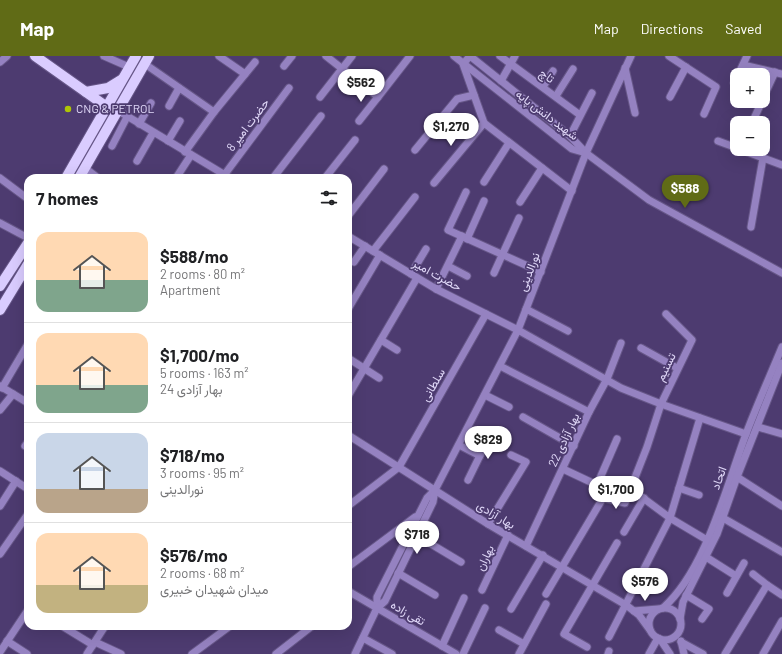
<!DOCTYPE html>
<meta charset="utf-8">
<style>
:root{--surface:#fff;--page:#f6f6f6;--text:#202124;--muted:#757577;--line:#e0e0e0;--accent:#606b16}
body{margin:0;font-family:Barlow,Vazirmatn,sans-serif;background:var(--page);color:var(--text);height:100vh;display:flex;flex-direction:column;font-size:15px;white-space:nowrap}
*{box-sizing:border-box;margin:0}
p{font-size:13px;color:var(--muted)}
.icon{flex:none;width:22px;height:22px;fill:none;stroke:currentColor;stroke-width:2;stroke-linecap:round;stroke-linejoin:round}
.map{position:relative;flex:1;overflow:hidden}
.side{position:absolute;left:24px;top:118px;width:328px;height:456px;display:flex;flex-direction:column;background:var(--surface);border-radius:12px;box-shadow:0 4px 16px #0002}
.side>*{flex:none}
.fabs{position:absolute;left:730px;top:12px;display:grid;gap:8px}
.fabs a{display:grid;place-items:center;width:40px;height:40px;border-radius:8px;background:var(--surface);box-shadow:0 4px 16px #0002;font-size:20px}
.price{position:absolute;translate:-50% -34px;padding:0 9px;border-radius:14px;background:#fff;color:#222;font-size:13px;line-height:26px;filter:drop-shadow(0 1px 2px #0008)}
.price::after{content:'';position:absolute;left:50%;top:24px;width:12px;height:9px;margin-left:-6px;background:inherit;clip-path:polygon(0 0,100% 0,50% 100%)}
.price.active{background:var(--accent);color:#fff}
ul{padding:0;list-style:none}
li{display:flex;align-items:center;gap:12px;height:100px;padding:0 12px}
li+li{border-top:1px solid var(--line)}
li span{display:grid;place-items:center;flex:none;width:112px;height:80px;border-radius:12px;color:#555}
li>.icon{margin-inline-start:auto}
span .icon{width:48px;height:48px;fill:#fffc;stroke-width:1}
li b{font-size:17px}
h2{display:flex;justify-content:space-between;align-items:center;height:48px;padding:0 12px;font-size:17px}
header{display:flex;align-items:center;gap:24px;box-sizing:border-box;height:56px;padding:0 20px;background:var(--accent);color:#fff}
header strong{font-size:19px}
nav{display:flex;gap:22px;margin-inline-start:auto;font-size:14px}
.map>svg:first-child{display:block}
.lines{fill:none;stroke-linecap:round;stroke-linejoin:round}
.minor-casing{stroke:#675788;stroke-width:9}
.major-casing{stroke:#675788;stroke-width:12}
.minor{stroke:#9582c1;stroke-width:7}
.major{stroke:#daccff;stroke-width:10}
.poi-dot{fill:#afc506;stroke:#4d3b70;stroke-width:1.5}
.labels{text-anchor:middle;stroke-width:3.5;stroke-linejoin:round;paint-order:stroke}
.street-label{font-size:12px;fill:#e0d8f8;stroke:#4d3b70}
.poi-label{font-size:12px;fill:#e0d8f8;stroke:#4d3b70;text-anchor:start}
</style>
<header>
<strong>Map</strong>
<nav><a>Map</a><a>Directions</a><a>Saved</a></nav>
</header>
<div class="map">
<svg width="782" height="598" viewBox="0 0 782 598">
<rect width="100%" height="100%" fill="#4d3b70"/>
<g class="lines">
<defs>
<g id="minor">
<path d="M104 0 129 11"/>
<path d="M219 0 245 18"/>
<path d="M326 0 378 41 410 0"/>
<path d="M454 0 572 93 586 97"/>
<path d="M470 0 570 80 586 97 649 144 782 217"/>
<path d="M470 0 463 8 484 67 572 135"/>
<path d="M500 0 580 59"/>
<path d="M669 0 716 31 704 58"/>
<path d="M0 6 7 0"/>
<path d="M145 8 214 56"/>
<path d="M743 9 782 18"/>
<path d="M284 10 292 0"/>
<path d="M625 12 635 57"/>
<path d="M738 19 747 0"/>
<path d="M501 25 515 0"/>
<path d="M734 27 737 21"/>
<path d="M543 31 553 15"/>
<path d="M556 40 573 13"/>
<path d="M320 41 352 0"/>
<path d="M670 41 686 11"/>
<path d="M763 42 775 16"/>
<path d="M169 50 179 32"/>
<path d="M117 54 230 122"/>
<path d="M359 65 378 41"/>
<path d="M752 67 762 45"/>
<path d="M139 68 151 47"/>
<path d="M570 80 592 37"/>
<path d="M168 85 180 65"/>
<path d="M718 85 737 92"/>
<path d="M112 90 127 61"/>
<path d="M739 93 782 109"/>
<path d="M415 94 457 43 474 39"/>
<path d="M185 96 214 56 255 6"/>
<path d="M137 105 153 77"/>
<path d="M85 112 98 122"/>
<path d="M0 122 28 143"/>
<path d="M176 122 191 99"/>
<path d="M222 122 289 32"/>
<path d="M273 122 321 60"/>
<path d="M325 122 355 84"/>
<path d="M484 126 509 87"/>
<path d="M434 127 484 67"/>
<path d="M466 136 448 174 541 216"/>
<path d="M520 146 542 112"/>
<path d="M348 160 384 113"/>
<path d="M0 167 28 182"/>
<path d="M751 171 763 102"/>
<path d="M348 180 436 233 518 274 621 332 661 348 746 378"/>
<path d="M467 183 484 145"/>
<path d="M373 195 415 141"/>
<path d="M354 206 365 190"/>
<path d="M448 210 467 220"/>
<path d="M494 217 519 162"/>
<path d="M411 218 426 193"/>
<path d="M436 233 462 180"/>
<path d="M348 253 380 199"/>
<path d="M526 253 568 275"/>
<path d="M381 284 397 294"/>
<path d="M641 292 677 312"/>
<path d="M348 302 379 322"/>
<path d="M500 310 589 356 526 490"/>
<path d="M0 330 28 347"/>
<path d="M2 332 28 288"/>
<path d="M485 339 509 351"/>
<path d="M348 340 417 222"/>
<path d="M0 354 13 338"/>
<path d="M589 356 607 323 621 287"/>
<path d="M523 361 574 390"/>
<path d="M758 371 782 378"/>
<path d="M348 379 488 468 626 549 639 559 650 574"/>
<path d="M459 389 480 400"/>
<path d="M25 390 28 386"/>
<path d="M563 413 597 429 617 383"/>
<path d="M0 415 28 433"/>
<path d="M737 421 782 450"/>
<path d="M468 424 492 375"/>
<path d="M679 432 699 439"/>
<path d="M631 433 670 462 707 484"/>
<path d="M0 450 16 425"/>
<path d="M348 450 399 411 486 258"/>
<path d="M723 462 782 496"/>
<path d="M488 468 526 406 511 399"/>
<path d="M624 476 644 442"/>
<path d="M416 479 461 506"/>
<path d="M0 498 28 458"/>
<path d="M706 501 736 520"/>
<path d="M348 511 415 461"/>
<path d="M398 517 435 539"/>
<path d="M753 518 767 529"/>
<path d="M482 534 508 479"/>
<path d="M348 535 456 598"/>
<path d="M727 537 744 507"/>
<path d="M546 538 603 442 625 447 647 391 661 348 692 284 666 258"/>
<path d="M686 539 709 553 702 563"/>
<circle cx="665" cy="568" r="16"/>
<path d="M377 552V541L427 442 435 434"/>
<path d="M663 552C706 514 726 431 746 378 757 349 770 320 782 291"/>
<path d="M511 553 543 499"/>
<path d="M634 555 658 553"/>
<path d="M680 563 683 546 717 478 737 421 782 307"/>
<path d="M62 570 93 589"/>
<path d="M499 574 524 588"/>
<path d="M609 581 670 462 700 362"/>
<path d="M363 582 392 598"/>
<path d="M660 583 670 598"/>
<path d="M7 585 27 598"/>
<path d="M681 585 684 598"/>
<path d="M95 586 121 598"/>
<path d="M681 586 703 598"/>
<path d="M442 590 464 542"/>
<path d="M587 591 564 578 617 487"/>
<path d="M0 596 28 554"/>
<path d="M87 598 105 570"/>
<path d="M192 598 230 570"/>
<path d="M276 598 312 570"/>
<path d="M355 598 377 552 385 545 433 446 435 434 518 274 586 97 631 0"/>
<path d="M463 598 485 552"/>
<path d="M519 598 546 548"/>
<path d="M608 598 609 595"/>
<path d="M649 598 658 582"/>
<path d="M725 598 767 529 782 539"/>
<path d="M763 598 782 565"/>
</g>
<g id="major">
<path d="M35 0 107 51"/>
<path d="M86 36 108 32 121 24"/>
<path d="M66 122 136 0"/>
<path d="M79 122 149 0"/>
<path d="M0 230 28 187"/>
<path d="M0 254 28 208"/>
</g>
</defs>
<use href="#minor" class="minor-casing"/>
<use href="#major" class="major-casing"/>
<use href="#minor" class="minor"/>
<use href="#major" class="major"/>
</g>
<circle class="poi-dot" cx="68" cy="53" r="4"/>
<g class="labels">
<g class="street-label">
<text transform="translate(547 20) rotate(36)" y="4">تاچ</text>
<text transform="translate(547 59) rotate(37)" y="4">شهید دانش پایه</text>
<text transform="translate(248 69) rotate(-53)" y="4">حضرت امیر 8</text>
<text transform="translate(529 216) rotate(-69)" y="4">نورالدینی</text>
<text transform="translate(437 219) rotate(29)" y="4">حضرت امیر</text>
<text transform="translate(666 311) rotate(-64)" y="4">تسنیم</text>
<text transform="translate(433 329) rotate(-60)" y="4">سلطانی</text>
<text transform="translate(564 384) rotate(-65)" y="4">بهار آزادی 22</text>
<text transform="translate(719 422) rotate(-70)" y="4">اتحاد</text>
<text transform="translate(496 459) rotate(31)" y="4">بهار آزادی</text>
<text transform="translate(485 502) rotate(-65)" y="4">بهاران</text>
<text transform="translate(408 557) rotate(30)" y="4">تقی زاده</text>
</g>
<g class="poi-label">
<text x="76" y="57">CNG &amp; PETROL</text>
</g>
</g>
</svg>
<div class="fabs">
<a>+</a>
<a>−</a>
</div>
<b class="price" style="left:361px;top:47px">$562</b>
<b class="price" style="left:451px;top:91px">$1,270</b>
<b class="price active" style="left:685px;top:153px">$588</b>
<b class="price" style="left:488px;top:404px">$829</b>
<b class="price" style="left:616px;top:454px">$1,700</b>
<b class="price" style="left:417px;top:499px">$718</b>
<b class="price" style="left:645px;top:546px">$576</b>
<section class="side">
<h2>7 homes<svg class="icon" aria-label="filters" viewBox="0 0 24 24"><path d="M4 7h16M4 17h16"/><circle cx="9" cy="7" r="2"/><circle cx="15" cy="17" r="2"/></svg></h2>
<ul>
<li><span style="background:linear-gradient(#ffd9b3 60%,#7fa58c 0)"><svg class="icon" aria-label="home" viewBox="0 0 24 24"><path d="M3 11l9-7 9 7M6 9v11h12V9"/></svg></span><div><b>$588/mo</b><p>2 rooms · 80 m²</p><p>Apartment</p></div></li>
<li><span style="background:linear-gradient(#ffd9b3 65%,#7fa58c 0)"><svg class="icon" aria-label="home" viewBox="0 0 24 24"><path d="M3 11l9-7 9 7M6 9v11h12V9"/></svg></span><div><b>$1,700/mo</b><p>5 rooms · 163 m²</p><p>بهار آزادی 24</p></div></li>
<li><span style="background:linear-gradient(#c9d6e8 70%,#b9a48a 0)"><svg class="icon" aria-label="home" viewBox="0 0 24 24"><path d="M3 11l9-7 9 7M6 9v11h12V9"/></svg></span><div><b>$718/mo</b><p>3 rooms · 95 m²</p><p>نورالدینی</p></div></li>
<li><span style="background:linear-gradient(#ffd9b3 65%,#c2b280 0)"><svg class="icon" aria-label="home" viewBox="0 0 24 24"><path d="M3 11l9-7 9 7M6 9v11h12V9"/></svg></span><div><b>$576/mo</b><p>2 rooms · 68 m²</p><p>میدان شهیدان خبیری</p></div></li>
</ul>
</section>
</div>
